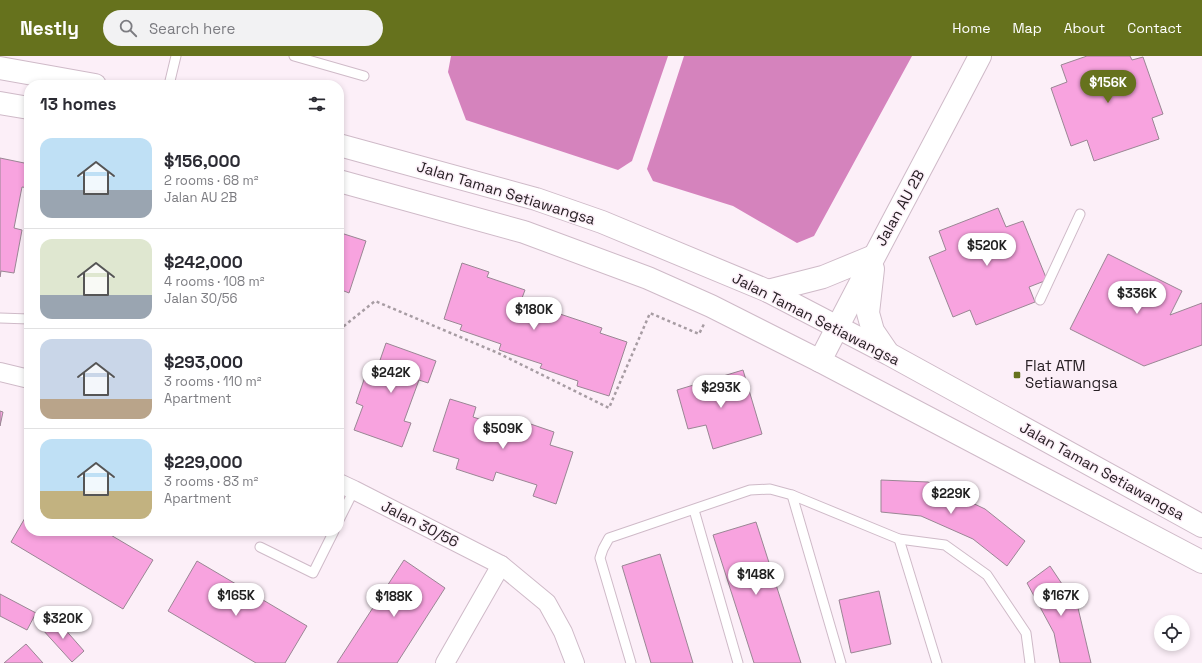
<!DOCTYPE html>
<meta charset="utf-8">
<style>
:root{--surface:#fff;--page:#f2f2f3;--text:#2b2b33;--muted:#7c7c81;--line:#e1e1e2;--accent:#66721d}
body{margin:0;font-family:"Space Grotesk",sans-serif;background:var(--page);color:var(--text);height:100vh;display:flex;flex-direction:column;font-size:15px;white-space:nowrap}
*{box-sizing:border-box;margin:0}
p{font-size:13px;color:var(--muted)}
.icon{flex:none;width:22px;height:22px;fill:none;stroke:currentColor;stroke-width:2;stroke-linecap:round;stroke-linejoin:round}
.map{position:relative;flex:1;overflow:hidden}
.panel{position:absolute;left:24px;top:24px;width:320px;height:456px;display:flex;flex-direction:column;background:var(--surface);border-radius:16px;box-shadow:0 2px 6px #0003}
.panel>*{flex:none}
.buttons{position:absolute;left:1154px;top:559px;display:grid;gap:8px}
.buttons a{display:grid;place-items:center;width:36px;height:36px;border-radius:50%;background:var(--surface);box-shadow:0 2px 6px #0003;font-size:20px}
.price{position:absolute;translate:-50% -34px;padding:0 9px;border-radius:14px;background:#fff;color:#222;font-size:13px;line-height:26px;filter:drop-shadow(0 1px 2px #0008)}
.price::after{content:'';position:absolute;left:50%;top:24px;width:12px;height:9px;margin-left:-6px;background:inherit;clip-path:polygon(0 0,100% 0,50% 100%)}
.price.on{background:var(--accent);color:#fff}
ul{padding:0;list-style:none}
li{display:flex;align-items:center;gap:12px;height:100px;padding:0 16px}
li+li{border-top:1px solid var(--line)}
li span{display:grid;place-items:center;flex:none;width:112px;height:80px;border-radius:12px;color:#555}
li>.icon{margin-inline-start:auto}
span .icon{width:48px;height:48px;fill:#fffc;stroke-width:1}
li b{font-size:17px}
h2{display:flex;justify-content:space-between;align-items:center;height:48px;padding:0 16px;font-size:17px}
header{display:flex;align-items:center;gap:24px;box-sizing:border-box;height:56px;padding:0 20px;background:var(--accent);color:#fff}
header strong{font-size:19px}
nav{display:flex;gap:22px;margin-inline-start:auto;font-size:14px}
.search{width:280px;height:36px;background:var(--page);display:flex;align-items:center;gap:10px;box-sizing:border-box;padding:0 14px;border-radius:22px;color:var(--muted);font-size:15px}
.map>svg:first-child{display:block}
.water{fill:#d583bd}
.building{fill:#f8a3df;stroke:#9a8694}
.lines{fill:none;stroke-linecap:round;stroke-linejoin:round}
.lane-casing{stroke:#cfbac8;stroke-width:11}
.street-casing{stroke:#cfbac8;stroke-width:20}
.secondary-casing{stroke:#cfbac8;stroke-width:24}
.path{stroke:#a79ca3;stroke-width:2.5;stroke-dasharray:3 3;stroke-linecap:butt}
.lane{stroke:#fff;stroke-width:9}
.street{stroke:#fff;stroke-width:18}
.secondary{stroke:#fff;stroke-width:22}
.poi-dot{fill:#66721d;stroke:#fceff8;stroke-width:1.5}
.labels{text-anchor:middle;stroke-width:3;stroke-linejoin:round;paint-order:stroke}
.street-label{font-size:15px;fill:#282025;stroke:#fceff8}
.poi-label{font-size:15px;fill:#282025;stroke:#fceff8;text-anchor:start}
</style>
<header>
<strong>Nestly</strong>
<div class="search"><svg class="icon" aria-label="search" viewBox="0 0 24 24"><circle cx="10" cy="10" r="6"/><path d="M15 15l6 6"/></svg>Search here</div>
<nav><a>Home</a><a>Map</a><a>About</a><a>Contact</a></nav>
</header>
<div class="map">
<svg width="1202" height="607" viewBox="0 0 1202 607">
<rect width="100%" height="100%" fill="#fceff8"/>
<g class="water">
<path d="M451 0H668L632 105 618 114 466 64 448 16Z"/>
<path d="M684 0H912L814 180 797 187 733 150 653 125 647 113Z"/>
</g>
<g class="building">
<path d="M1087 0H1130L1132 4 1143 1 1163 58 1152 62 1159 83 1094 105 1087 84 1071 90 1051 32 1067 26 1061 9Z"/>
<path d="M0 102 29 108V132L22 131 14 172 22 174 14 217 1 215 0 221Z"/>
<path d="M998 152 1006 171 1023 165 1047 224 1029 231 1035 246 976 269 970 254 953 261 929 201 946 194 939 175Z"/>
<path d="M341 177 366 185 349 237 339 233V181Z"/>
<path d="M1108 198 1182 235 1170 259 1202 247V289L1144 310 1070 273Z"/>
<path d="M462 207 489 216 487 221 525 234 522 242 558 253 557 257 602 272 600 277 627 286 609 340 577 330 578 325 540 312 542 308 499 294 501 288 460 274 462 269 444 263Z"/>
<path d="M386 287 436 305 428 327 419 324 404 365 411 367 402 391 354 374 363 350 356 347 370 306 378 310Z"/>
<path d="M743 314 762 378 713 393 706 369 688 373 677 334Z"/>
<path d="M450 343 476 351 473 361 510 373 513 362 554 376 550 389 573 396 556 448 533 440 537 429 496 416 493 425 456 413 459 403 433 395Z"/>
<path d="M0 355 3 356 0 370Z"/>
<path d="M881 424 928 426 985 453 1025 485 1007 510 973 483 921 460 881 456Z"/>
<path d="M29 455V475H104L153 504 123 553 11 486Z"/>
<path d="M756 466 801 607H754L713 479Z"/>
<path d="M660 498 693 607H651L622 510Z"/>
<path d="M404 504 445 532 397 607H337Z"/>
<path d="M197 505 307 570 285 607H256L168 555Z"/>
<path d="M1050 510 1078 552 1091 607H1060L1054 577 1027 527Z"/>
<path d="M879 535 891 588 851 597 839 544Z"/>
<path d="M0 538 36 557 27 574 0 560Z"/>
<path d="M55 562 84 595 72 606 42 573Z"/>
<path d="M26 588 43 607H4Z"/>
</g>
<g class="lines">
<defs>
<g id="lane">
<path d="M294 0 364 20"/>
<path d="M169 29 176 0"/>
<path d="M1040 244 1080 158"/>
<path d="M0 262 29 263"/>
<path d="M792 439 841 607"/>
<path d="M694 454 738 607"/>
<path d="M339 464 354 434"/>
<path d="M899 483 937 607"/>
<path d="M260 491 313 517 334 475"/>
<path d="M631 607 600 502 603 493 609 482 750 434 770 433 792 439 899 483 945 489 987 519 1026 577 1030 607"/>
</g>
<g id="street">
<path d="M0 316 29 323"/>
<path d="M339 427 354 434 501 509 547 547 563 576 575 607"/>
<path d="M445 607 501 509"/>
</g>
<g id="secondary">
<path d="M0 12 95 29"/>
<path d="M0 47 29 52"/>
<path d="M339 89 536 143 602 166 768 235 889 298 1202 470"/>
<path d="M339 125 524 176 648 222 711 250 820 305 1202 506"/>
<path d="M873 213 868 257 873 275 888 297"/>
<path d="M768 235 823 221 874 200"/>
<path d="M820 305C872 203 927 102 980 0"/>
</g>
</defs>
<use href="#lane" class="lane-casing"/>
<use href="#street" class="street-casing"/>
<use href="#secondary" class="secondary-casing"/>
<path class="path" d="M339 274 375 245 498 297 609 352 650 257 699 278 704 268"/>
<use href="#lane" class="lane"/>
<use href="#street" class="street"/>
<use href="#secondary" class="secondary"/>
</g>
<rect class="poi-dot" x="1013" y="315" width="8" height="8" rx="2"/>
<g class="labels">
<g class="street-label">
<text transform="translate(506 137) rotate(17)" y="5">Jalan Taman Setiawangsa</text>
<text transform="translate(900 152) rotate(-61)" y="5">Jalan AU 2B</text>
<text transform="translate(816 263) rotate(27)" y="5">Jalan Taman Setiawangsa</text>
<text transform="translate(1102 415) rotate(29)" y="5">Jalan Taman Setiawangsa</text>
<text transform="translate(420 468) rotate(27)" y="5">Jalan 30/56</text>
</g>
<g class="poi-label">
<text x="1025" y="315">Flat ATM<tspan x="1025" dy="17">Setiawangsa</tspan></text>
</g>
</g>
</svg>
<div class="buttons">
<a><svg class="icon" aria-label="locate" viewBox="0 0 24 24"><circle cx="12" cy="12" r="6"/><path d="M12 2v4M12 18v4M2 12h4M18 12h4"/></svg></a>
</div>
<b class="price on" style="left:1108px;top:48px">$156K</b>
<b class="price" style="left:987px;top:211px">$520K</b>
<b class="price" style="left:1137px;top:259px">$336K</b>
<b class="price" style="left:534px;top:275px">$180K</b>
<b class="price" style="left:391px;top:338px">$242K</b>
<b class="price" style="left:721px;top:353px">$293K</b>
<b class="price" style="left:503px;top:394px">$509K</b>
<b class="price" style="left:951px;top:459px">$229K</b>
<b class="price" style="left:756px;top:540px">$148K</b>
<b class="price" style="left:236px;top:561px">$165K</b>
<b class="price" style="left:1061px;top:561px">$167K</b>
<b class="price" style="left:394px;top:562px">$188K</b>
<b class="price" style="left:63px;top:584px">$320K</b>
<section class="panel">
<h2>13 homes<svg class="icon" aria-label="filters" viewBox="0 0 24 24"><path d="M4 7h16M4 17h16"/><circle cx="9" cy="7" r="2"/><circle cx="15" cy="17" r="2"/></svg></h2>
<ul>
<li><span style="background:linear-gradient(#bfe0f5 65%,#9aa5b1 0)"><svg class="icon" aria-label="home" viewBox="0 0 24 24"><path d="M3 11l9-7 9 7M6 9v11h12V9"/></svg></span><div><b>$156,000</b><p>2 rooms · 68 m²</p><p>Jalan AU 2B</p></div></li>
<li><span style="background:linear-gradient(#dfe7d0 70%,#9aa5b1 0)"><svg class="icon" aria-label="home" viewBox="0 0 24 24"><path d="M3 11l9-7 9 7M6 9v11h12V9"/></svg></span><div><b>$242,000</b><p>4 rooms · 108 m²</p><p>Jalan 30/56</p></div></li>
<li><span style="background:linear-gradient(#c9d6e8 75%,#b9a48a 0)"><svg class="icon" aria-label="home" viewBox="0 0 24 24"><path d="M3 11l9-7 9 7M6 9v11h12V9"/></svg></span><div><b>$293,000</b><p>3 rooms · 110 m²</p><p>Apartment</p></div></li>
<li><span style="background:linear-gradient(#bfe0f5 65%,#c2b280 0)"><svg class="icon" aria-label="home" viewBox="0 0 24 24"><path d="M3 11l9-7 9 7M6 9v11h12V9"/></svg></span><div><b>$229,000</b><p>3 rooms · 83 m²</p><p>Apartment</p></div></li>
</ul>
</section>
</div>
